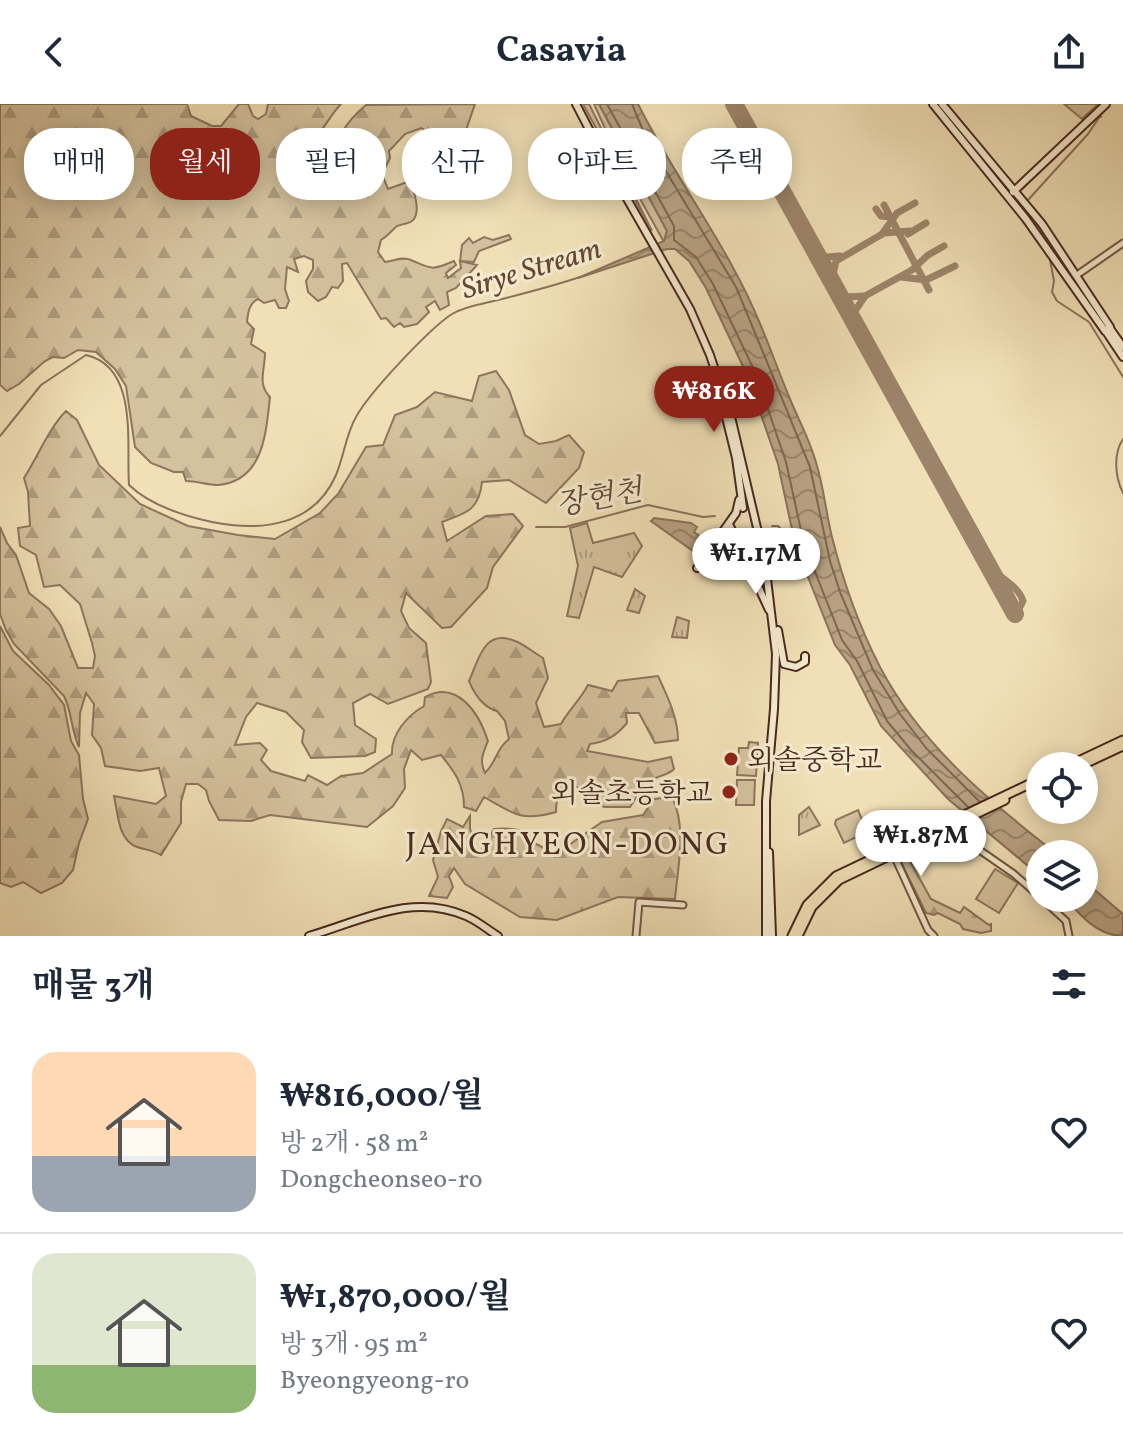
<!DOCTYPE html>
<html lang="ko">
<meta charset="utf-8">
<style>
:root{--surface:#fff;--page:#f6f6f7;--text:#1f2937;--muted:#747a83;--line:#e0e1e3;--accent:#8f2418}
body{margin:0;font-family:Vollkorn,"Noto Serif KR",serif;background:var(--page);color:var(--text);height:100vh;display:flex;flex-direction:column;font-size:30px;white-space:nowrap}
*{box-sizing:border-box;margin:0}
p{font-size:26px;color:var(--muted)}
.icon{flex:none;width:44px;height:44px;fill:none;stroke:currentColor;stroke-width:2;stroke-linecap:round;stroke-linejoin:round}
.map{position:relative;height:832px;overflow:hidden}
.sheet{display:flex;flex-direction:column;background:var(--surface);flex:1}
.sheet>*{flex:none}
.guide{position:absolute;left:24px;top:24px;width:1076px;height:72px;display:flex;gap:16px}
.tools{position:absolute;left:1026px;top:648px;display:grid;gap:16px}
.tools a{display:grid;place-items:center;width:72px;height:72px;border-radius:50%;background:var(--surface);box-shadow:0 4px 20px #0003;font-size:40px}
.price{position:absolute;translate:-50% -68px;padding:0 18px;border-radius:28px;background:#fff;color:#222;font-size:26px;line-height:52px;filter:drop-shadow(0 2px 4px #0008)}
.price::after{content:'';position:absolute;left:50%;top:48px;width:24px;height:18px;margin-left:-12px;background:inherit;clip-path:polygon(0 0,100% 0,50% 100%)}
.price.current{background:var(--accent);color:#fff}
ul{padding:0;list-style:none}
li{display:flex;align-items:center;gap:24px;height:200px;padding:0 32px}
li+li{border-top:2px solid var(--line)}
li span{display:grid;place-items:center;flex:none;width:224px;height:160px;border-radius:24px;color:#555}
li>.icon{margin-inline-start:auto}
span .icon{width:96px;height:96px;fill:#fffc;stroke-width:1}
li b{font-size:34px}
h2{display:flex;justify-content:space-between;align-items:center;height:96px;padding:0 32px;font-size:34px}
.chip{padding:0 28px;border-radius:32px;background:var(--surface);box-shadow:0 4px 20px #0003;font-size:28px;line-height:72px}
.chip.current{background:var(--accent);color:#fff}
header{display:flex;justify-content:space-between;align-items:center;height:104px;padding:0 32px;background:var(--surface);font-size:36px;font-weight:700}
.map>svg:first-child{display:block}
.grass{fill:#d4c19d;stroke:#8e755e;stroke-width:2}
.forest{fill:url(#forest-firs);stroke:#8e755e;stroke-width:2}
.park{fill:url(#park-tufts);stroke:#8e755e;stroke-width:2}
.water{fill:url(#water-waves);stroke:#8b725b;stroke-width:2}
.lines{fill:none;stroke-linecap:round;stroke-linejoin:round}
.shore{stroke:#806650;stroke-width:2}
.stream{stroke:#8b725b;stroke-width:2}
.taxiway{stroke:#9c846a;stroke-width:7}
.runway{stroke:#9c846a;stroke-width:18}
.secondary-tunnel{stroke:#cfbb98;stroke-width:6;stroke-dasharray:6 3;stroke-linecap:butt}
.tertiary-casing{stroke:#725744;stroke-width:9}
.secondary-casing{stroke:#48291e;stroke-width:10}
.primary-casing{stroke:#48291e;stroke-width:11}
.tertiary{stroke:#f6ebd0;stroke-width:5}
.secondary{stroke:#f6ebd0;stroke-width:6}
.primary{stroke:#f1e0b7;stroke-width:7}
.poi-dot{fill:#8f2418;stroke:#f6ebd0;stroke-width:3}
.labels{text-anchor:middle;stroke-width:6;stroke-linejoin:round;paint-order:stroke}
.poi-label{font-size:28px;fill:#48291e;stroke:#f6ebd0;text-anchor:start}
.water-label{font-size:30px;font-style:italic;fill:#644737;stroke:#f6ebd0}
.quarter-label{font-size:32px;letter-spacing:2px;fill:#48291e;stroke:#f6ebd0}
</style>
<header><svg class="icon" aria-label="back" viewBox="0 0 24 24"><path d="M15 5l-7 7 7 7"/></svg>Casavia<svg class="icon" aria-label="share" viewBox="0 0 24 24"><path d="M12 15V3M7 8l5-5 5 5M5 13v7h14v-7"/></svg></header>
<div class="map">
<svg width="1123" height="832" viewBox="0 0 1123 832">
<defs>
<pattern id="forest-firs" width="22" height="20" patternUnits="userSpaceOnUse" patternTransform="scale(2)"><rect width="22" height="20" fill="#d4c19d"/><path d="M5 1l3.5 6h-7zM16 11l3.5 6h-7z" fill="#ae9d7f"/></pattern>
<pattern id="park-tufts" width="24" height="20" patternUnits="userSpaceOnUse" patternTransform="scale(2)"><rect width="24" height="20" fill="#d4c19d"/><path d="M3 7l-1-3M5 7V3M7 7l1-3M15 17l-1-3M17 17v-4M19 17l1-3" fill="none" stroke="#ae9d7f"/></pattern>
<pattern id="water-waves" width="16" height="10" patternUnits="userSpaceOnUse" patternTransform="scale(2)"><rect width="16" height="10" fill="#b8a283"/><path d="M0 5q4-4 8 0t8 0" fill="none" stroke="#98846b"/></pattern>
</defs>
<rect width="100%" height="100%" fill="#f1e0b7"/>
<filter id="stains"><feTurbulence type="fractalNoise" baseFrequency=".0025" numOctaves="4"/><feColorMatrix values="0 0 0 0 .2 0 0 0 0 .09 0 0 0 0 .02 0 0 0 .5 -.17"/></filter>
<radialGradient id="worn" r=".72"><stop offset=".6" stop-color="#630" stop-opacity="0"/><stop offset="1" stop-color="#630" stop-opacity=".3"/></radialGradient>
<g class="grass">
<path d="M583 0H589L652 127Z"/>
<path d="M594 0H599L667 127 664 138 623 64Z"/>
<path d="M509 131 511 135 479 147 474 158 460 157 462 141 469 134 473 139 484 133 493 136Z"/>
<path d="M749 638 758 639 756 672 737 671 739 644H748Z"/>
<path d="M737 676H755L754 701H736Z"/>
<path d="M858 706 867 728 844 739 835 720 836 716Z"/>
<path d="M995 765 1018 779 999 809 976 795Z"/>
</g>
<g class="forest">
<path d="M0 0H187L191 12 212 22H221L239 0H248L253 12 258 15 266 10 268 0H341C330 11 326 24 314 33L317 54 326 61 333 56C335 33 348 16 366 1L475 0 465 29 456 37 429 29 421 24 405 30 389 47 390 54 382 70 388 85 410 77C414 87 420 106 414 115 410 121 401 119 396 123 390 128 388 132 381 136L378 148 385 158C393 157 403 152 411 156 432 165 431 167 454 157L456 161 446 169 448 174 461 164 460 157 477 161 456 184 447 188 449 201 440 206 435 197 426 203 429 208 417 220 404 223 400 219 394 223 386 214 381 215 347 159 342 160 343 177 338 184 332 183 326 193 318 197 308 188 306 177 313 165V156L304 152 294 155 298 168 287 163 285 185 289 197 286 204H279L275 196 264 199 258 195C249 199 248 209 247 218L254 225 251 240 265 249C265 266 257 280 270 293 266 328 264 377 218 381 207 381 197 377 186 377L183 368H174L151 359 135 343 126 282 115 265 96 248 78 246 64 254 53 253 45 257 19 280 7 287 0 281Z"/>
<path d="M496 267 509 286 525 331 539 340 556 337 569 331 584 348 579 364 546 399 509 376 482 378C479 406 467 409 442 418L447 437 486 412 513 410 523 422 493 463 487 484 451 523 442 524 406 489 401 507 409 524 426 539 431 578 428 585 388 600 370 590 353 599 355 621 376 635 375 648 365 652 311 654 302 638 304 626 286 608 257 599 246 613 235 641 260 639 267 646 261 656 271 667 305 677 308 671 327 681 341 672 363 669 392 650C391 630 407 612 424 602L425 593C457 575 479 609 488 637 483 649 479 657 485 669 498 656 495 646 509 635L505 617 497 607C484 604 474 590 469 577 479 555 484 524 515 537 524 540 534 549 543 554L548 574 536 599 544 623 561 620C569 606 580 596 588 581L612 587 618 577 658 572C667 591 678 614 678 636L655 639 639 609H626L627 619C616 632 606 638 590 640L587 647 648 658 671 653 674 665C667 672 658 671 651 677 642 683 636 694 630 703H604L570 678C559 687 556 693 556 708 521 718 514 710 484 693L476 707 464 703C464 681 455 668 441 651L422 656 411 646 404 665 405 684 393 702 367 723 270 711 251 717 219 716 209 697 206 686 198 680H186L181 698V719L161 751C153 746 146 746 137 743 118 736 118 710 114 692L156 700 166 692 159 664 140 667 105 662 101 644 92 631 94 600 86 589 80 609 79 643C71 626 72 608 64 592L14 540 6 526 0 510V423L7 439 16 451 29 489 49 505 61 522 78 564H93L95 552 92 539 80 500 60 481 44 483 36 451 20 442 18 424 30 422 28 388 24 374C38 352 49 324 66 307L77 316 99 361 140 400 188 422 238 431 275 435 320 409 338 390 366 343 383 341 395 311 417 303 435 288 472 297 479 272Z"/>
<path d="M0 522 13 547 49 581 64 601 71 637 79 651 83 695 88 715 79 739 73 766 62 779 41 789 23 778 11 783 0 779Z"/>
<path d="M672 693C687 723 678 762 675 795L618 793 557 816 520 813 465 780 454 764 449 772 453 783 447 794 429 792 438 773 433 756 441 727 447 715 463 723 470 712V724L475 748 481 747 494 725C506 724 518 724 529 730L532 738 556 750 602 718 643 711 654 695Z"/>
<path d="M902 749 907 752 931 795 960 809 964 803 989 821 991 820V827L981 829 963 825 960 820 938 809 934 811 926 809 898 752Z"/>
</g>
<g class="park">
<path d="M1064 0H1098L1082 15Z"/>
<path d="M587 419 593 439 634 429 642 442 622 473 594 463 579 514 567 512 578 462 570 424Z"/>
<path d="M635 485 645 492 639 509 627 506Z"/>
<path d="M677 513 689 517 687 534 672 533Z"/>
<path d="M809 703 820 721 799 731V711Z"/>
</g>
<g class="water">
<path d="M599 0H638C676 76 729 143 761 222 771 246 780 271 790 295 799 317 811 338 817 362 824 385 826 409 832 433 843 477 859 522 880 563 921 641 989 697 1057 750H1040V772L948 695 881 622 850 561 835 541 806 468 791 421 778 360 748 273 706 184 689 157 675 145H667L578 174 664 137 667 127Z"/>
<path d="M654 414 691 419 697 423 694 428 702 434 693 447 651 417Z"/>
<path d="M1084 770 1096 787 1123 810V832C1098 832 1081 812 1065 794H1084Z"/>
</g>
<g class="lines">
<g class="shore">
<path d="M607 0 674 122V136L696 153 713 180 756 270 786 358 804 440 842 536 857 557 887 617 911 646 968 703"/>
<path d="M632 0 647 36 736 183 753 224 810 363 830 457 840 488 873 566 900 610 926 644 980 698"/>
</g>
<g class="stream">
<path d="M1096 0 1101 13"/>
<path d="M1028 96 1088 30 1105 5"/>
<path d="M1050 156 1054 177 1052 188 1057 197 1089 218 1123 273"/>
<path d="M0 332 41 281 86 251C139 263 126 340 129 381 150 401 184 412 212 418 261 428 314 422 336 371 344 352 346 330 356 313 369 289 429 225 452 210 465 202 483 200 498 196 526 189 553 182 580 173"/>
<path d="M1123 335C1113 350 1115 373 1123 389"/>
<path d="M772 422H778L788 433 793 431"/>
<path d="M536 423H565L648 401 703 413 715 412"/>
</g>
<g class="taxiway">
<path d="M884 101 929 186"/>
<path d="M876 105 881 112 890 113"/>
<path d="M882 130 897 109 915 99"/>
<path d="M908 130 926 119"/>
<path d="M812 142 826 153 840 152"/>
<path d="M901 173 926 176 955 162"/>
<path d="M865 192 845 193 835 183 832 175 836 157 884 129 910 127"/>
<path d="M856 221 855 207 865 192 912 166 928 151 944 142"/>
<path d="M988 460C998 475 1017 479 1023 497L1019 505 1014 507 1006 504 997 477"/>
</g>
<path class="runway" d="M734 0 1015 510"/>
<path class="secondary-tunnel" d="M1005 84 1045 136"/>
<defs>
<g id="tertiary">
<path d="M1077 171 1123 139"/>
<path d="M945 722 1014 770 1040 793"/>
<path d="M892 747 928 826 934 832"/>
<path d="M1041 794 1066 817 1069 832"/>
<path d="M636 832 639 798 683 801"/>
</g>
<g id="secondary">
<path d="M576 0 606 58 690 205 710 251 732 317 765 458 776 550 774 605 766 697V832"/>
<path d="M933 0 1026 115 1105 227"/>
<path d="M942 0 1042 120 1110 223"/>
<path d="M1013 88 1106 0"/>
<path d="M1109 223 1123 243"/>
<path d="M1105 226 1123 253"/>
<path d="M720 289 736 354 743 404"/>
<path d="M730 422 769 506"/>
<path d="M697 464 736 409 739 396"/>
<path d="M778 526 784 560 796 563 805 558V552"/>
<path d="M769 748 772 832"/>
<path d="M309 832C361 817 412 788 466 812 478 817 488 826 498 832"/>
</g>
<g id="primary">
<path d="M1068 662 1123 636"/>
<path d="M1080 662 1123 642"/>
<path d="M792 832 807 801 836 772 1040 675"/>
<path d="M798 832 812 803 839 776 1005 696"/>
</g>
</defs>
<use href="#tertiary" class="tertiary-casing"/>
<use href="#secondary" class="secondary-casing"/>
<use href="#primary" class="primary-casing"/>
<use href="#tertiary" class="tertiary"/>
<use href="#secondary" class="secondary"/>
<use href="#primary" class="primary"/>
</g>
<g class="poi-dot">
<circle cx="731" cy="655" r="8"/>
<circle cx="729" cy="688" r="8"/>
</g>
<g class="labels">
<g class="poi-label">
<text x="747" y="665">외솔중학교</text>
<text x="713" y="698" text-anchor="end">외솔초등학교</text>
</g>
<g class="water-label">
<text transform="translate(531 164) rotate(-17)" y="10">Sirye Stream</text>
<text transform="translate(599 393) rotate(-10)" y="10">장현천</text>
</g>
<g class="quarter-label">
<text x="568" y="750">JANGHYEON-DONG</text>
</g>
</g>
<rect width="100%" height="100%" filter="url(#stains)"/>
<rect width="100%" height="100%" fill="url(#worn)"/>
</svg>
<div class="tools">
<a><svg class="icon" aria-label="locate" viewBox="0 0 24 24"><circle cx="12" cy="12" r="6"/><path d="M12 2v4M12 18v4M2 12h4M18 12h4"/></svg></a>
<a><svg class="icon" aria-label="layers" viewBox="0 0 24 24"><path d="M12 4l9 5-9 5-9-5zM3 14l9 5 9-5"/></svg></a>
</div>
<b class="price current" style="left:714px;top:330px">₩816K</b>
<b class="price" style="left:756px;top:492px">₩1.17M</b>
<b class="price" style="left:921px;top:774px">₩1.87M</b>
<div class="guide">
<a class="chip">매매</a>
<a class="chip current">월세</a>
<a class="chip">필터</a>
<a class="chip">신규</a>
<a class="chip">아파트</a>
<a class="chip">주택</a>
</div>
</div>
<section class="sheet">
<h2>매물 3개<svg class="icon" aria-label="filters" viewBox="0 0 24 24"><path d="M4 7h16M4 17h16"/><circle cx="9" cy="7" r="2"/><circle cx="15" cy="17" r="2"/></svg></h2>
<ul>
<li><span style="background:linear-gradient(#ffd9b3 65%,#9aa5b1 0)"><svg class="icon" aria-label="home" viewBox="0 0 24 24"><path d="M3 11l9-7 9 7M6 9v11h12V9"/></svg></span><div><b>₩816,000/월</b><p>방 2개 · 58 m²</p><p>Dongcheonseo-ro</p></div><svg class="icon" aria-label="heart" viewBox="0 0 24 24"><path d="M12 20l-8-8c-3-5 5-10 8-4 3-6 11-1 8 4z"/></svg></li>
<li><span style="background:linear-gradient(#dfe7d0 70%,#8fb573 0)"><svg class="icon" aria-label="home" viewBox="0 0 24 24"><path d="M3 11l9-7 9 7M6 9v11h12V9"/></svg></span><div><b>₩1,870,000/월</b><p>방 3개 · 95 m²</p><p>Byeongyeong-ro</p></div><svg class="icon" aria-label="heart" viewBox="0 0 24 24"><path d="M12 20l-8-8c-3-5 5-10 8-4 3-6 11-1 8 4z"/></svg></li>
</ul>
</section>
